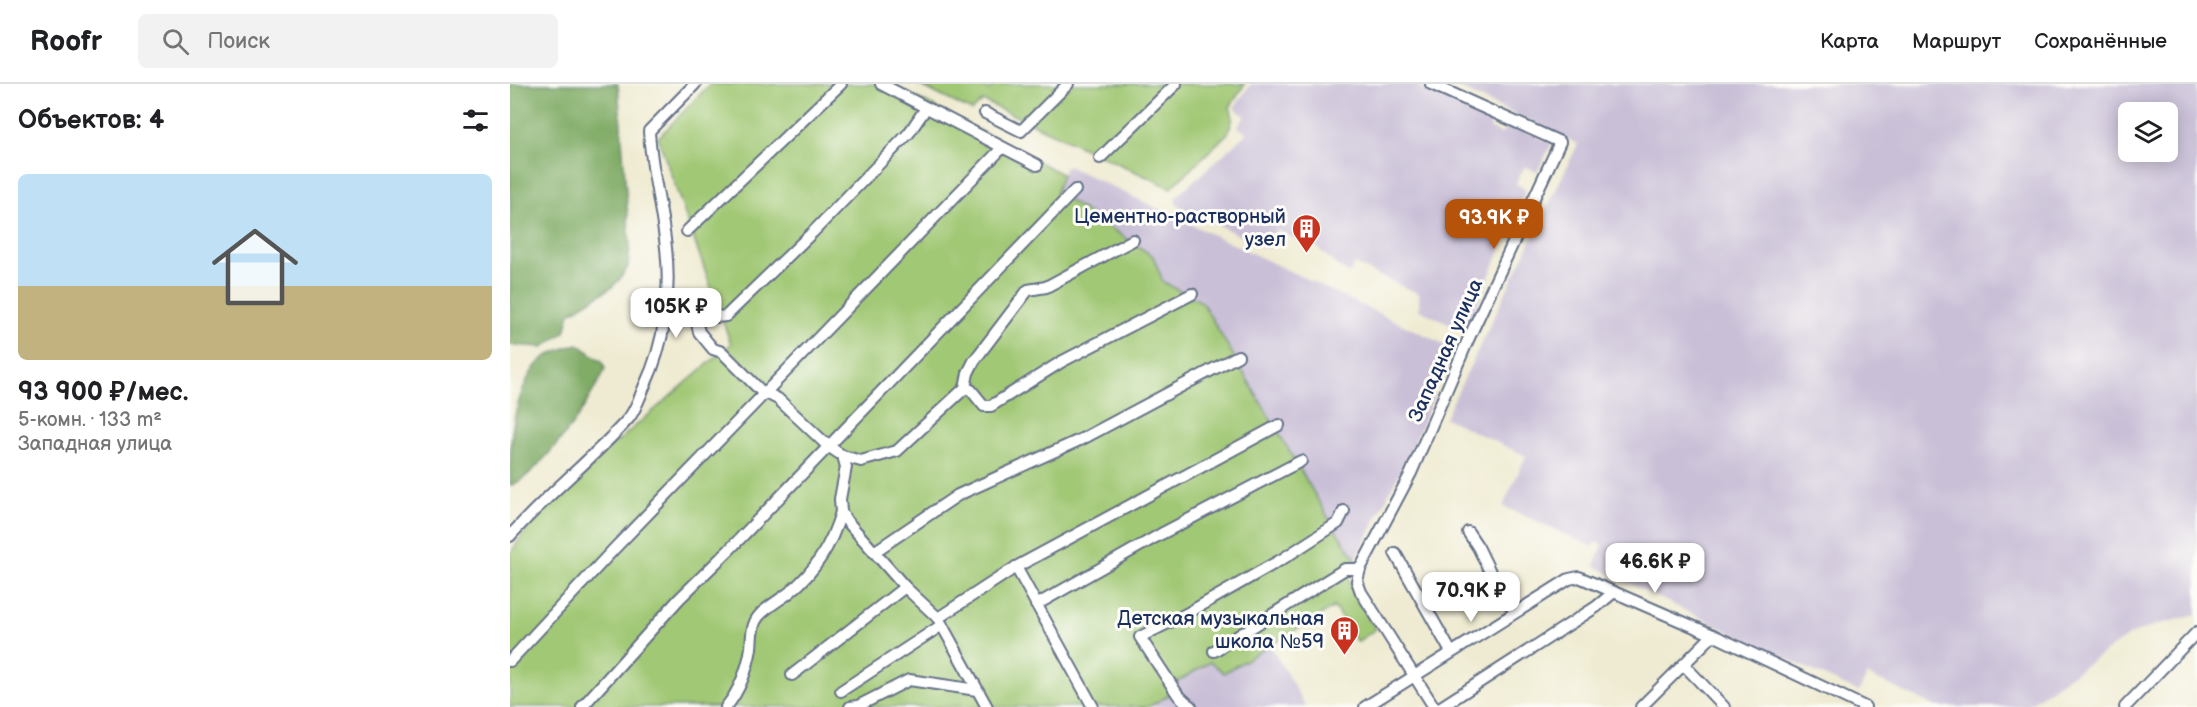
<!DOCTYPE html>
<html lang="ru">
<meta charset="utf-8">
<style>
:root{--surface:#fff;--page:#f2f2f2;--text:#202124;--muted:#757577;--line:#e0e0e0;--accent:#b45309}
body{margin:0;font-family:"Balsamiq Sans",sans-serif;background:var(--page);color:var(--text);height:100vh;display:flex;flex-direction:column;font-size:22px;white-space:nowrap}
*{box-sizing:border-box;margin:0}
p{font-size:20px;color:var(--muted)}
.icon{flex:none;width:33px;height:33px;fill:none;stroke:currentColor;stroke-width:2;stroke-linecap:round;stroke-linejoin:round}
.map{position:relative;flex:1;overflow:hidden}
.panel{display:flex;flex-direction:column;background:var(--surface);width:510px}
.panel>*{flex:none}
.controls{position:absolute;left:1608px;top:18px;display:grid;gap:12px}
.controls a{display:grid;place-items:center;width:60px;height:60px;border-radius:9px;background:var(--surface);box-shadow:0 3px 15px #0003;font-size:30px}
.price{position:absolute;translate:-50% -51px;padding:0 14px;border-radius:12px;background:#fff;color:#222;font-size:20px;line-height:39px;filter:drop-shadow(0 2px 3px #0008)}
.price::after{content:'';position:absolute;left:50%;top:36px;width:18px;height:14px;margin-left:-9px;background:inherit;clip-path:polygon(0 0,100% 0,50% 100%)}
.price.current{background:var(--accent);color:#fff}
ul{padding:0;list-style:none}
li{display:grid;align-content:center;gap:12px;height:318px;padding:0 18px}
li+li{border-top:2px solid var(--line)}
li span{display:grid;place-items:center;height:186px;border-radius:9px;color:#555}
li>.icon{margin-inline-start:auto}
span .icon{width:108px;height:108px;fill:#fffc;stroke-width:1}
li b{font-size:26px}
h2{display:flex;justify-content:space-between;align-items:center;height:72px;padding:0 18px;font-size:26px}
header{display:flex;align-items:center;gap:36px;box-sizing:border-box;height:84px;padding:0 30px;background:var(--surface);border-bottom:2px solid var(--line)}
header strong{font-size:28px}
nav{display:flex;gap:33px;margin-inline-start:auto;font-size:21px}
.search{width:420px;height:54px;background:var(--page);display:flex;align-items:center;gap:15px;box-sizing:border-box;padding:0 21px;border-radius:9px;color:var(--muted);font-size:22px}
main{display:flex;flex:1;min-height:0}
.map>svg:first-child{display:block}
.industrial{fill:#c9bfd7;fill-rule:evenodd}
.green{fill:#a1c874;stroke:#5e7c69;stroke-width:1.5}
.forest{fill:#80ac66;stroke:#4e6e62;stroke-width:1.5}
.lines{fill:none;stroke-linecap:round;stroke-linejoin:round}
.minor-casing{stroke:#657187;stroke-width:14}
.minor{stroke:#fff;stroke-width:10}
.labels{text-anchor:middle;stroke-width:6;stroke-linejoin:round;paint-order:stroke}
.poi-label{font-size:20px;fill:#1b2f5e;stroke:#fdfcf7;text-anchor:end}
.street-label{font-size:20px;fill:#1b2f5e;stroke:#fdfcf7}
</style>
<header>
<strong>Roofr</strong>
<div class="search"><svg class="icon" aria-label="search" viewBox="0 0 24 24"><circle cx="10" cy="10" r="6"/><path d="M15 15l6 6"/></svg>Поиск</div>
<nav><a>Карта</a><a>Маршрут</a><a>Сохранённые</a></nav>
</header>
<main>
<section class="panel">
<h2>Объектов: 4<svg class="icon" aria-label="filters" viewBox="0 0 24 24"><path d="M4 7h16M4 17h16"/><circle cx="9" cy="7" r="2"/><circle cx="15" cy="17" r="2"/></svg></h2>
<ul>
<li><span style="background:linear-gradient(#bfe0f5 60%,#c2b280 0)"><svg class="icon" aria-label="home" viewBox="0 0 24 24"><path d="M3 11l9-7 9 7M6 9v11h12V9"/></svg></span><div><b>93 900 ₽/мес.</b><p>5-комн. · 133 m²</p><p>Западная улица</p></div></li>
</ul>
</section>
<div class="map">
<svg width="1687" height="623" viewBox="0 0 1687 623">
<rect width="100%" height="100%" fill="#fdfcf7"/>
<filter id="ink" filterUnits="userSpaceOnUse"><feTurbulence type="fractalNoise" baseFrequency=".0167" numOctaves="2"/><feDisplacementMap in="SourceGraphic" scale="12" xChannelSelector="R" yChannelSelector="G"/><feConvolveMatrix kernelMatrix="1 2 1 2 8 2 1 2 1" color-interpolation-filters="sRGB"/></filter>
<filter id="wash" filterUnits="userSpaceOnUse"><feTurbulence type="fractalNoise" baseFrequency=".008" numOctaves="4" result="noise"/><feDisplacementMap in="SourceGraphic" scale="24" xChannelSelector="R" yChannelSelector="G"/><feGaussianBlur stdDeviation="1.35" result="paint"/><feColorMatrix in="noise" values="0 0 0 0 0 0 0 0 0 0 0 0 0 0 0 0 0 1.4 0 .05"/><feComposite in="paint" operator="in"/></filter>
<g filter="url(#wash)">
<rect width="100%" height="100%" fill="#efebd2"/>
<g class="industrial">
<path d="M741 0H904L983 35 980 44 992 50 998 40 1042 59 1027 88 1015 82 1006 99 1016 106 962 233 952 245 909 226V210L844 180 840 190 826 181 794 151 789 157 768 146 760 152 765 162 757 165 667 121 665 114 737 49 728 43 735 32 724 24Z"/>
<path d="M940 0H1687V531L1649 540 1620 551 1515 623H1427L1357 591 1349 608 1238 557 1084 482 1093 461 1086 458 1083 463 993 422 1016 372 935 334 1068 60ZM1618 28H1658V68H1618Z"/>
<path d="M556 81 942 264 922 306 925 310 900 368 846 475 825 445 692 218 652 198 643 172 546 108Z"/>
<path d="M760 561 796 623H638L663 609 659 603 701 578 714 588Z"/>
</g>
<g class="green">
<path d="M200 0H381L552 90 546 108 643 172 653 198 692 218 825 445 846 475 838 494 846 515 866 545 847 558 824 523 714 589 700 578 659 603 663 609 638 623H0V470L17 444 94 369 221 260 148 54Z"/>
<path d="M407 0H471L478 7 485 0H735L720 23 723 34 718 49 661 104 473 17 462 27Z"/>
</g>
<g class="forest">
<path d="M0 0H108L120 162 118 183 110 195 101 204 60 229 55 248 33 263 0 261Z"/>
<path d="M68 260 93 278 95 285 92 292C82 308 74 325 63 340 52 354 17 399 0 401 0 361 0 333 17 296 21 288 26 280 34 274 44 267 56 264 68 260Z"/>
</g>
</g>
<g filter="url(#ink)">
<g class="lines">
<defs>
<g id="minor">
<path d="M371 0 527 81"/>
<path d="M921 0 1050 58 958 256 901 389 850 485 847 497 851 508 924 623"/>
<path d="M475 29 511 47 558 0"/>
<path d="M590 74 666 0"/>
<path d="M177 147 331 0"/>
<path d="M156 217 167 216 186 235 189 248 203 265 212 268 250 306 268 315 318 362 333 372 336 383 330 415 331 428 336 436 395 503 428 534 477 623"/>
<path d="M186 235 216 232 303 148 399 49 416 24"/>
<path d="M455 304 458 289 464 277 518 206 536 203 623 156"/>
<path d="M333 372 351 377 387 367 455 304 461 306 474 322H481L551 278 682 210"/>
<path d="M958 448 968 463 983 494 1005 528"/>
<path d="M0 452C37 410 82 376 119 334 126 325 130 312 135 301 155 259 161 210 156 164 152 124 141 86 139 47L185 0"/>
<path d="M364 468 448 411 574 354 728 272"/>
<path d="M885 469 941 568"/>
<path d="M506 483 583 623"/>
<path d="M526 521 651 450 791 377"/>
<path d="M428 534 506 483 769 341"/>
<path d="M704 567 835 485H850"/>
<path d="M0 577 104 465 492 64"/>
<path d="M1174 581 1214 623"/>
<path d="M282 591 395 503"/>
<path d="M331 607 432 541"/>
<path d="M72 623 169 515 219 466 565 106"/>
<path d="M216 623C229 608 238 584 241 564 242 554 241 542 248 533 256 523 270 516 280 508 306 487 322 459 331 428"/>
<path d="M340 623 348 622 399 596 467 606"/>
<path d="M681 623 668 611 630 553 676 530 774 474 828 439 834 427"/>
<path d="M855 623 1059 495 1069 493 1203 551 1355 623"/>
<path d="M931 623 1086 523 1104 508"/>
<path d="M1131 623 1203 551"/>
<path d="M1615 623 1687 548"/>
</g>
</defs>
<use href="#minor" class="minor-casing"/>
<use href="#minor" class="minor"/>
</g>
</g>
<defs>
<symbol id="building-pin" viewBox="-11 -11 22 30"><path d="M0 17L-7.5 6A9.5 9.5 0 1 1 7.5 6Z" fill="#c8321e" stroke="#fdfcf7"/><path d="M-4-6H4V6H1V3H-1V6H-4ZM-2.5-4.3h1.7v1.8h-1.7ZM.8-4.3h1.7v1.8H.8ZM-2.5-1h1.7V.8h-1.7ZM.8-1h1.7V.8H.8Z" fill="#fff"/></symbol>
</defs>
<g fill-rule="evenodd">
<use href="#building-pin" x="780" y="128" width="33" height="45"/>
<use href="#building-pin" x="818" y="530" width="33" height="45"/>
</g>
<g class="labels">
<g class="poi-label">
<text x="776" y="139">Цементно-растворный<tspan x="776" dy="23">узел</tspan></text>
<text x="814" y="541">Детская музыкальная<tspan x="814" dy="23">школа №59</tspan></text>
</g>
<g class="street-label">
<text transform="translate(935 266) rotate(-66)" y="7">Западная улица</text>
</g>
</g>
</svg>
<div class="controls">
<a><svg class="icon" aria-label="layers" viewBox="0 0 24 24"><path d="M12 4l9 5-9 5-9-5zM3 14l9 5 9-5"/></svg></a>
</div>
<b class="price current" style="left:984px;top:166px">93.9K ₽</b>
<b class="price" style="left:166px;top:255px">105K ₽</b>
<b class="price" style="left:1145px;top:510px">46.6K ₽</b>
<b class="price" style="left:961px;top:539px">70.9K ₽</b>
</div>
</main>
